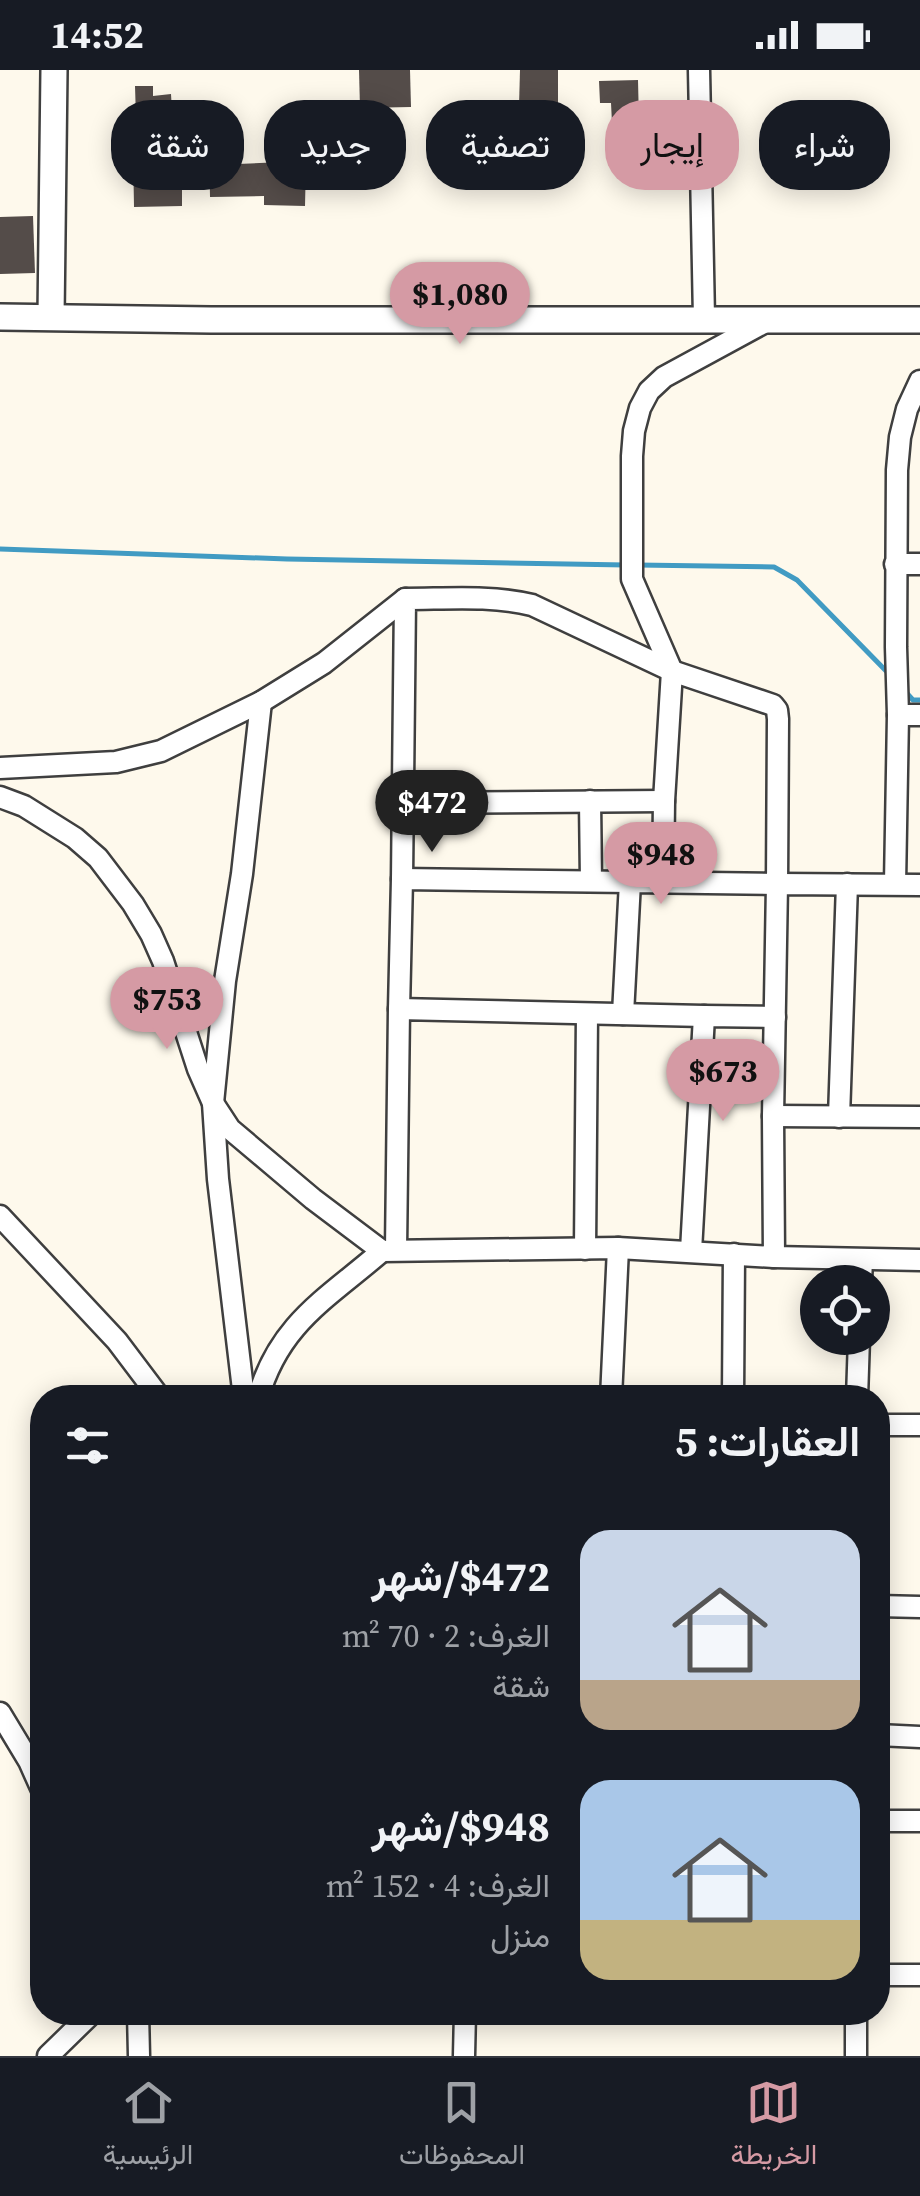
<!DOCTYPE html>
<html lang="ar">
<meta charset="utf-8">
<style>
:root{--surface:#171b24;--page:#20242c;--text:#f1f3f6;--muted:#9ea1a6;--line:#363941;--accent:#d59aa4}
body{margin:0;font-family:"Source Serif 4",Vazirmatn,serif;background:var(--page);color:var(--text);direction:rtl;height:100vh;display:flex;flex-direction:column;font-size:38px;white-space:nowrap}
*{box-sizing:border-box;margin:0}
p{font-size:32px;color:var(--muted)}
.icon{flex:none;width:55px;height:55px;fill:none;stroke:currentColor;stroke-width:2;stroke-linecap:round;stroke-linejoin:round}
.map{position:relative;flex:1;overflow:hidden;direction:ltr}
.side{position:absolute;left:30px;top:1315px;width:860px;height:640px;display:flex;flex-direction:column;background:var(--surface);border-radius:40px;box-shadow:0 5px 25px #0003;direction:rtl}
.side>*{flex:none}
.hud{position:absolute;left:30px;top:30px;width:860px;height:90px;direction:rtl;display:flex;gap:20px}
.controls{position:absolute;left:800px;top:1195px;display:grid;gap:20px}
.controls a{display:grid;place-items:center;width:90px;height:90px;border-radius:50%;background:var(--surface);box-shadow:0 5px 25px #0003;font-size:50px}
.price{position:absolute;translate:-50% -85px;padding:0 22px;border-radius:35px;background:var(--accent);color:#111;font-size:32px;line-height:65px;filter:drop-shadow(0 2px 5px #0008)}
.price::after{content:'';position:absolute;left:50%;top:60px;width:30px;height:22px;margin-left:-15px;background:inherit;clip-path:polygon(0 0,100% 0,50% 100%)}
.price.on{background:#222;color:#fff}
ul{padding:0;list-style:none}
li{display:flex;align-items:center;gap:30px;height:250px;padding:0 30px}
li span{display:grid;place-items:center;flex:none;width:280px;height:200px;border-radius:30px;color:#555}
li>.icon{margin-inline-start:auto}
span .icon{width:120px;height:120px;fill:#fffc;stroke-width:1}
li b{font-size:42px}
h2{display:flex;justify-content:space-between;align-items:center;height:120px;padding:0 30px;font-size:42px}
.chip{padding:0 35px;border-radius:40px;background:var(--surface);box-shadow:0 5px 25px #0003;font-size:35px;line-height:90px}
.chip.on{background:var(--accent);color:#111}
.status{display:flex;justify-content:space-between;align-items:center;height:70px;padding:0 50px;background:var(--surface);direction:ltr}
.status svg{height:28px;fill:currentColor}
.tab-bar{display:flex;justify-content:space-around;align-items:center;height:140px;border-top:2px solid var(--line);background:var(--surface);font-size:28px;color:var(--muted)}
.tab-bar a{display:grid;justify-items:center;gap:5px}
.tab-bar .on{color:var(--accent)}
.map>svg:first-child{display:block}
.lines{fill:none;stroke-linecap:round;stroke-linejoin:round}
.stream{stroke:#419bc3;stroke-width:5}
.building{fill:#544c49}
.minor-casing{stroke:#3f3f3f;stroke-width:25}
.tertiary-casing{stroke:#3f3f3f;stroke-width:30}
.minor{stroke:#fff;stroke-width:20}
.tertiary{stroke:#fff;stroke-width:25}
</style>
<div class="status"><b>14:52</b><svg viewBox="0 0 49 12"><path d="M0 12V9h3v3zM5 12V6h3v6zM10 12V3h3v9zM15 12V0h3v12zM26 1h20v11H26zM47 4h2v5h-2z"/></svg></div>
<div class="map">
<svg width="920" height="1986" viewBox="0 0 920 1986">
<rect width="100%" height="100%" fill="#fef9ec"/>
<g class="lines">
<g class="stream">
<path d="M0 479 287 489 626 495"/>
<path d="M637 495 774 497 797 510 892 607"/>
<path d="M903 619 913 630H920"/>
</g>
</g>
<g class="building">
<path d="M359 0H410L411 37 360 38Z"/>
<path d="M520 0H558V38L519 37Z"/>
<path d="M638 10 639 53H612L611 33H600L599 11Z"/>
<path d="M135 16H153V26L171 24 173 59 177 60V81H174V111H182V136L134 137 133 79 127 78 128 48H136Z"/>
<path d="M237 72 238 94 306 91 305 136 264 135V126L210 127 209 73Z"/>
<path d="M33 146 35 203 0 204V147Z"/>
</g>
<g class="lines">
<defs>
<g id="minor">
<path d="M699 0 704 248"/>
<path d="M895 494H920"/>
<path d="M898 645H920"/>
<path d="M0 698 116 692 161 681 261 632 324 593 405 529"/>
<path d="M0 727 24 736 75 768 98 788 133 834 151 864 163 891 198 999 213 1033 230 1059 313 1129 382 1181 618 1178 774 1187 920 1190"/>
<path d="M590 731 591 811"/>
<path d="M403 733 664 731"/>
<path d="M402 809 405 529C448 529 490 525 532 535L672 601 773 635 777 640 778 649 777 814 630 812 623 944"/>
<path d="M663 812 664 731 672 601 632 509V386L634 361 640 338 649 321 664 307 769 250"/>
<path d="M895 814 898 645 896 577 897 400 900 367 907 339 920 311"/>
<path d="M399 939 402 809 630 812"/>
<path d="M773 1046 920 1047"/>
<path d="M839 1047 847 814"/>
<path d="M0 1146 117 1271 160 1328"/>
<path d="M585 1179 587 944"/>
<path d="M396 1180 399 939 704 946"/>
<path d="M691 1181 704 946 775 947"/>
<path d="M774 1187 773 1046 777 814 920 815"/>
<path d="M861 1212 862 1190"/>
<path d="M244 1328 218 1109 213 1033 225 911 242 804 261 632"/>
<path d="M258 1328C279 1253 328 1228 382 1181"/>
<path d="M611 1328 618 1178"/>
<path d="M733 1328 734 1184"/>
<path d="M857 1328 859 1268"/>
<path d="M878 1355H920"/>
<path d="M878 1536 920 1537"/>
<path d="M0 1643 29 1691 42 1720"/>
<path d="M878 1665 920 1667"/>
<path d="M878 1751H920"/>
<path d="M878 1905H920"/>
<path d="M138 1942 139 1986"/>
<path d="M48 1986 93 1942"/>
<path d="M464 1986 465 1942"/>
<path d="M856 1986V1942"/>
</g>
<g id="tertiary">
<path d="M0 247 211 250H920"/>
<path d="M51 247 54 0"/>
</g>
</defs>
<use href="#minor" class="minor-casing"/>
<use href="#tertiary" class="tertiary-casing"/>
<use href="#minor" class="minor"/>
<use href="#tertiary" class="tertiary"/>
</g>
</svg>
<div class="controls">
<a><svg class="icon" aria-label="locate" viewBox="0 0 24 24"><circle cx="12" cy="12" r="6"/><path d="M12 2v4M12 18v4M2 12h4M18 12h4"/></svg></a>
</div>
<b class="price" style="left:460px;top:277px">$1,080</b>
<b class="price on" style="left:432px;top:785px">$472</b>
<b class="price" style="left:661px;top:837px">$948</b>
<b class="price" style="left:167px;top:982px">$753</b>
<b class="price" style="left:723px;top:1054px">$673</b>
<div class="hud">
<a class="chip">شراء</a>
<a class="chip on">إيجار</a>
<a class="chip">تصفية</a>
<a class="chip">جديد</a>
<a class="chip">شقة</a>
</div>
<section class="side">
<h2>العقارات: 5<svg class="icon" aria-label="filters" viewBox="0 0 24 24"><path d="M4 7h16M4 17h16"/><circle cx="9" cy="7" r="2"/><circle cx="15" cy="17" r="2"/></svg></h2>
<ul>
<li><span style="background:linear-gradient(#c9d6e8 75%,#b9a48a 0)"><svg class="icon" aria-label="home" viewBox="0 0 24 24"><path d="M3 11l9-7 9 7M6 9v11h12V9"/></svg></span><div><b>$472/شهر</b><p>الغرف: 2 · 70 m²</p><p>شقة</p></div></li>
<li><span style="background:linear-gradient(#a9c7e8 70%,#c2b280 0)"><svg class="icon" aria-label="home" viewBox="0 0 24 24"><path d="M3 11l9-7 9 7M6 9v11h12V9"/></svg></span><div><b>$948/شهر</b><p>الغرف: 4 · 152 m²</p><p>منزل</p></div></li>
</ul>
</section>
</div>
<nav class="tab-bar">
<a class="on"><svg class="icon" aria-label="map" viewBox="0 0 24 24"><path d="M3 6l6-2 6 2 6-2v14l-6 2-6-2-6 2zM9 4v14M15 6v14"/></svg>الخريطة</a>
<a><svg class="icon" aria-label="saved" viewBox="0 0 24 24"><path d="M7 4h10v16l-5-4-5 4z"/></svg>المحفوظات</a>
<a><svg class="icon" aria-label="home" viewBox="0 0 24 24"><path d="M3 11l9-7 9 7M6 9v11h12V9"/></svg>الرئيسية</a>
</nav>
